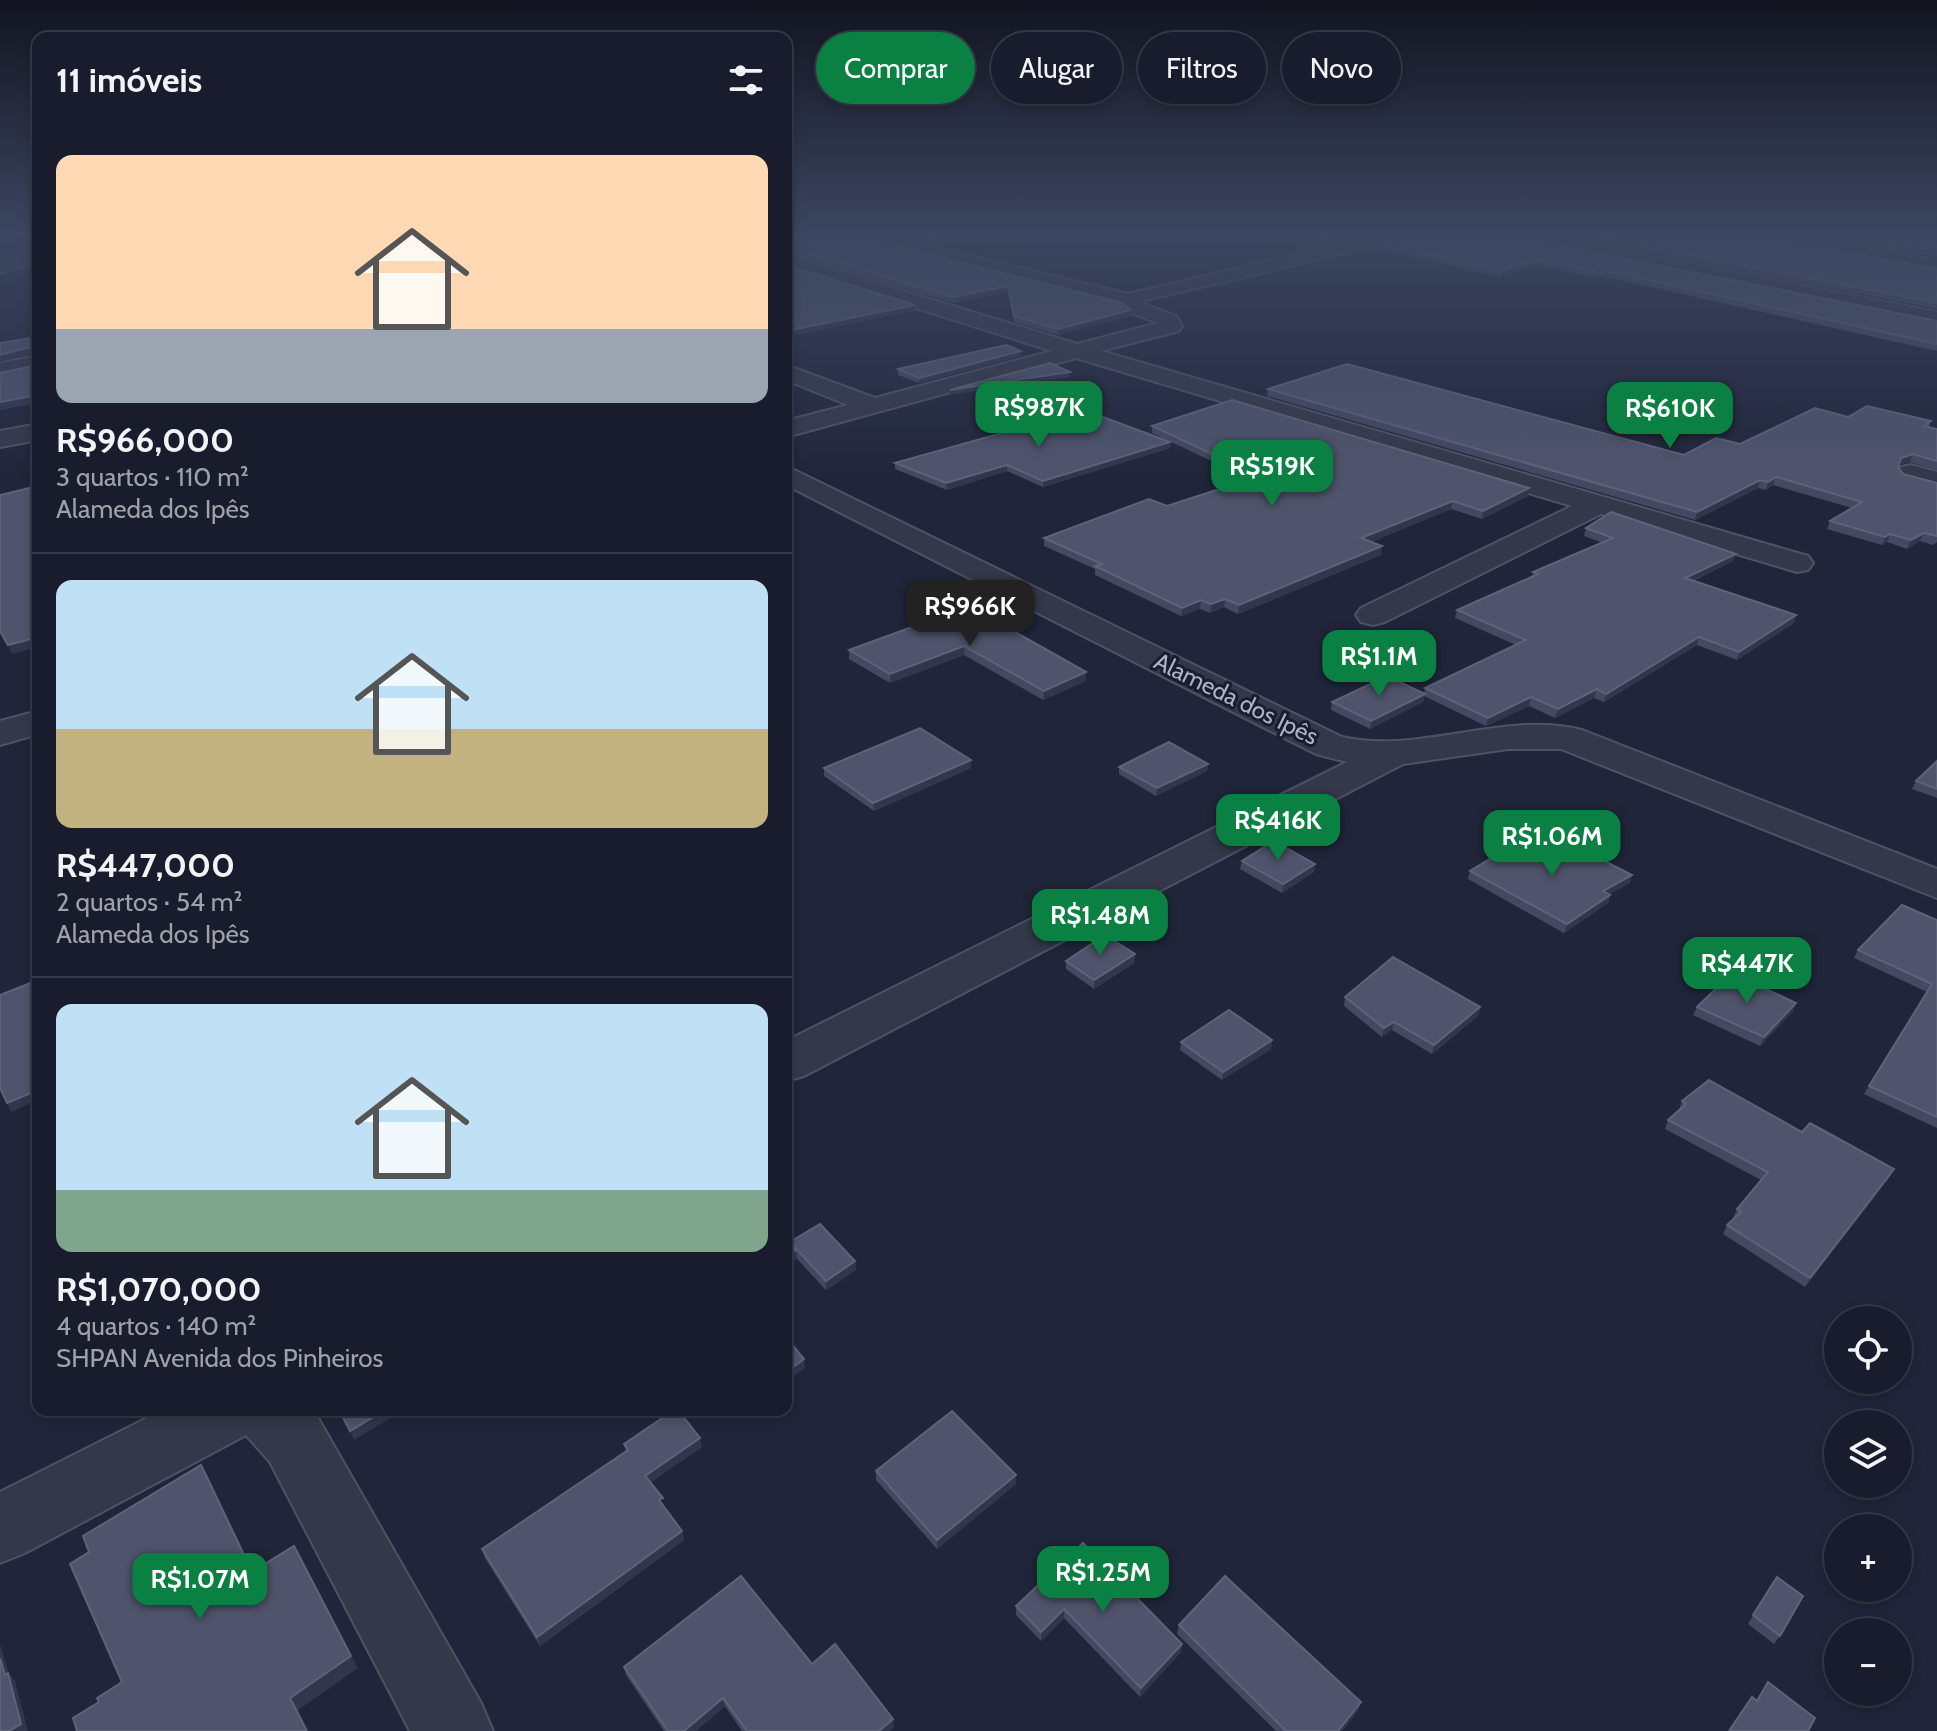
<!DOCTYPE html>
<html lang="pt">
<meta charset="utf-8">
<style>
:root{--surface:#181c2c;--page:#252938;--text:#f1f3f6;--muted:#9fa1a9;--line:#363a48;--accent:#0b8043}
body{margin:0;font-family:Cabin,sans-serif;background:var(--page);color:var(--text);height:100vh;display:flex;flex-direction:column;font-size:30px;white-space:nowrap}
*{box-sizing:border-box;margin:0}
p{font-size:26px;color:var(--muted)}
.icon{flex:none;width:44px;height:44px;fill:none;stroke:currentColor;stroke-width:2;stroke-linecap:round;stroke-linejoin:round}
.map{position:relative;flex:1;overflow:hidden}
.sheet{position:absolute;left:32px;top:32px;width:760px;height:1384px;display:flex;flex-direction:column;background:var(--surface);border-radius:16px;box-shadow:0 4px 12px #0003,0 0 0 2px var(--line)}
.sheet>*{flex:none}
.guide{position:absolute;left:816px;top:32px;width:760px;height:72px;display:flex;gap:16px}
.fabs{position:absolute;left:1824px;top:1306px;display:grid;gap:16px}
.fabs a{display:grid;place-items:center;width:88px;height:88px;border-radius:50%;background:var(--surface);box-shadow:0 4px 12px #0003,0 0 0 2px var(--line);font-size:40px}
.price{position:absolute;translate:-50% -68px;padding:0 18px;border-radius:16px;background:var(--accent);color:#fff;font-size:26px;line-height:52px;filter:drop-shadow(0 2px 4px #0008)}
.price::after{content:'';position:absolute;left:50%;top:48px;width:24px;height:18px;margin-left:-12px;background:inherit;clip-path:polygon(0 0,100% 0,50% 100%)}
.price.active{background:#222;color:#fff}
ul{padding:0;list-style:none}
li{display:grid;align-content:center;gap:16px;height:424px;padding:0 24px}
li+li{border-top:2px solid var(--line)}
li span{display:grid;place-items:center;height:248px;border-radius:16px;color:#555}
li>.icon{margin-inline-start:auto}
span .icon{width:144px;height:144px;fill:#fffc;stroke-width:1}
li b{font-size:34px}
h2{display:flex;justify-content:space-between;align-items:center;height:96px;padding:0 24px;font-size:34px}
.pill{padding:0 28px;border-radius:36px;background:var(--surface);box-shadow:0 4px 12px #0003,0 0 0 2px var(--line);font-size:28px;line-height:72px}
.pill.active{background:var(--accent);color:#fff}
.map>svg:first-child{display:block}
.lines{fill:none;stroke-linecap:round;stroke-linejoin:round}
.minor-casing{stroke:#4e5264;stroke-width:4}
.minor{fill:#34384a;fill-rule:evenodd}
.wall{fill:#444962}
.shaded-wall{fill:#31364d}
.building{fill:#4f546c;stroke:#5e637a;stroke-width:2}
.labels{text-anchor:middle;stroke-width:6;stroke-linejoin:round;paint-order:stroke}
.street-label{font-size:24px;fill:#aeb2c6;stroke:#191d2e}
</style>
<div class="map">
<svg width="1937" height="1731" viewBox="0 0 1937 1731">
<rect width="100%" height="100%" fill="#20253a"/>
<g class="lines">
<defs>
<g id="minor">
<path d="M881 234 1128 294 1383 234H1413L1410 238 1146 300 1142 303 1176 316 1182 326 1179 331 1101 351 1808 556 1813 563 1808 570 1797 572 1601 514 1385 622 1373 625 1361 622 1356 615 1361 608 1572 506 1076 358 786 437V421L848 405 786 380V365L875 398 1052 351 786 267V255L1077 344 1158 323 1126 311 1122 305 875 243 872 239Z"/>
<path d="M1507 234H1541L1937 312V324L1516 239Z"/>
<path d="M1752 234H1789L1937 260V272L1761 239Z"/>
<path d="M38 250V262L0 273V261Z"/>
<path d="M38 356V370L0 377V363Z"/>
<path d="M38 424V440L0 447V431Z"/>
<path d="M1911 465 1937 472V489L1901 479 1897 473 1901 467Z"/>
<path d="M786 466 1342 737C1422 755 1502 710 1582 730L1937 869V898L1561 749H1508L1403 764 804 1076 786 1081V1041L1347 762 1316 754 786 485Z"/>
<path d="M38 711V734L0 745V721Z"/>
<path d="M163 1410H310L318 1418 481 1703 493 1731H410L270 1462 246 1435 25 1553 0 1563V1492Z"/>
</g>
</defs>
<use href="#minor" class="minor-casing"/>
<use href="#minor" class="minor"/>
</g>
<g class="wall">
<path d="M786 234H877L871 237 872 240 1131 316 1058 335 1014 322 1008 292 954 303 786 253Z"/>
<path d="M892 234H996L940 245Z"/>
<path d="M1555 234H1757L1762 237 1937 269V309Z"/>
<path d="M1805 234H1937V257Z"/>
<path d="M1516 237 1937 321V351L1606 277 1598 278 1540 266 1500 277 1378 249 1379 243Z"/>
<path d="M1021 356 919 383 898 375V369Z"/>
<path d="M1268 389 1684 455 1740 444 1848 417 1931 421 1929 427 1937 429V470L1910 462 1898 465V467L1903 474 1937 483V542L1933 545 1920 541 1907 549 1887 542 1882 545 1827 529 1830 521 1852 508 1773 485 1766 490 1758 488 1695 520 1267 396Z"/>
<path d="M1152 426 1528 496 1482 519 1451 509 1371 542 1381 555 1238 614 1224 607 1210 613 1200 609 1181 616 1095 575V569L1044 546V538L1167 506 1250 479 1152 433Z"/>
<path d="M1170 442V448L1043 487 1007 471 947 490 895 469V463Z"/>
<path d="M1586 528 1736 554 1733 561 1693 581 1796 615 1794 623 1737 660 1697 645 1604 702 1594 698 1555 718 1529 706 1486 726 1424 696 1423 702 1370 729 1331 710 1332 702 1424 694 1425 688 1516 645 1455 618 1457 610 1532 577 1533 572 1603 543 1584 536Z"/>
<path d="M969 606 1086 681 1043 700 964 655 890 683 849 659V650Z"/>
<path d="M1937 761V798L1912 789 1916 781Z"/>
<path d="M1208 764 1207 771 1156 796 1119 774V767Z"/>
<path d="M824 768H971L874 811 824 776Z"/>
<path d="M1570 856 1630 883 1609 894 1610 895 1608 903 1564 933 1468 879 1470 871Z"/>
<path d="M1242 861 1315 864 1314 872 1282 893 1240 869Z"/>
<path d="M1937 920V1128L1864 1094 1927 992 1854 958 1858 950Z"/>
<path d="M1135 954 1134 963 1094 989 1066 969V961Z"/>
<path d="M1345 997 1480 1007 1478 1016 1432 1054 1392 1030 1382 1037 1344 1006Z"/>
<path d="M1697 1007 1793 1011 1760 1046 1693 1015Z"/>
<path d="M1272 1040 1271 1049 1222 1080 1180 1050 1181 1042Z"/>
<path d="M1682 1101 1802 1132 1889 1178 1805 1287 1723 1234 1727 1225 1734 1219 1733 1218 1737 1209 1761 1180 1665 1129 1668 1120 1679 1110Z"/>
<path d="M790 1243 855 1261 856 1270 826 1290 797 1259Z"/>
<path d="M624 1444 702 1447 650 1482 664 1507 682 1531 684 1540 540 1646 485 1558 482 1549 626 1452Z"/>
<path d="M876 1471 1016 1484 937 1549 876 1480Z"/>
<path d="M1083 1543 1182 1644 1181 1652 1140 1697 1064 1618 1041 1641 1016 1615V1606Z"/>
<path d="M1777 1577 1780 1636 1774 1644 1748 1624Z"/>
<path d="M1179 1625 1358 1711 1342 1731H1276L1177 1634Z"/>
<path d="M812 1664 894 1727 889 1731H742L725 1706 696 1731H664L626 1675 624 1667Z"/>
</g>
<g class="shaded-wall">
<path d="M971 234H996L940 245 939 240Z"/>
<path d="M1350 234H1371L1296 251 1297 246Z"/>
<path d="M1542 260 1540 266 1500 277 1501 271Z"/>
<path d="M1607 271 1606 277 1598 278 1600 273Z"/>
<path d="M1008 286V292L954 303 953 297Z"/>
<path d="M915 305V311L786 337V331Z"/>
<path d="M1131 310V316L1058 335V329Z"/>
<path d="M35 346 37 353 0 362V355Z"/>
<path d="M1021 351V356L919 383V378Z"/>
<path d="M1070 372V377L950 395V390Z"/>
<path d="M38 395V403L0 410V402Z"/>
<path d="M1170 442V448L1043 487V481Z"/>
<path d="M1913 454 1910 462 1898 465 1901 458Z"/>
<path d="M1007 465V471L947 490 946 483Z"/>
<path d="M1776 477 1773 485 1766 490 1768 482Z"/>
<path d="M1760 480 1758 488 1695 520 1697 512Z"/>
<path d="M1529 488 1528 496 1482 519 1483 511Z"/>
<path d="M1453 501 1451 509 1360 547 1361 538Z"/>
<path d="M1924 533 1920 541 1907 549 1911 540Z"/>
<path d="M1890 534 1887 542 1882 545 1885 537Z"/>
<path d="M1382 546 1381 555 1238 614 1239 605Z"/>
<path d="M1736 554 1733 561 1683 585 1685 578Z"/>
<path d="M1225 599 1224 607 1210 613 1211 604Z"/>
<path d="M1201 600 1200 609 1181 616 1182 608Z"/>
<path d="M1796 615 1794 623 1737 660 1739 652Z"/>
<path d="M38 637V647L12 654 8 645Z"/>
<path d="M1699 637 1697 645 1604 702 1606 694Z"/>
<path d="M964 646V655L890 683V674Z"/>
<path d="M1086 672V681L1043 700 1044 691Z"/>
<path d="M1597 689 1594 698 1555 718 1558 709Z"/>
<path d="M1425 694 1423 702 1370 729 1371 721Z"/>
<path d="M1531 697 1529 706 1486 726 1488 718Z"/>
<path d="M971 760V768L874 811 873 803Z"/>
<path d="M1208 764 1207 771 1156 796 1157 788Z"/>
<path d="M1315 864 1314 872 1282 893 1283 884Z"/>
<path d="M1632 875 1630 883 1600 899 1603 891Z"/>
<path d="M1610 895 1608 903 1564 933 1567 924Z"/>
<path d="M1135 954 1134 963 1094 989V980Z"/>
<path d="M1796 1003 1793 1011 1760 1046 1764 1037Z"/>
<path d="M1480 1007 1478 1016 1432 1054 1434 1045Z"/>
<path d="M1394 1022 1392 1030 1382 1037 1384 1028Z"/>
<path d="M1272 1040 1271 1049 1222 1080 1223 1072Z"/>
<path d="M38 1090V1100L11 1112 7 1103Z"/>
<path d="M1894 1169 1889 1178 1805 1287 1810 1278Z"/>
<path d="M796 1250 797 1259 786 1266V1256Z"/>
<path d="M855 1261 856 1270 826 1290V1281Z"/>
<path d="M804 1359 805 1368 786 1382V1372Z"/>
<path d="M385 1410H404L354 1440 350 1431Z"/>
<path d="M700 1438 702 1447 647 1485 645 1476Z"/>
<path d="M201 1465 209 1478 260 1585 252 1572Z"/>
<path d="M1016 1475V1484L937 1549V1540Z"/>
<path d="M682 1531 684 1540 540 1646 537 1637Z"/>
<path d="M1064 1609V1618L1041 1641V1632Z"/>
<path d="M0 1644 9 1674 15 1681 28 1731H9L5 1675 0 1658Z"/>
<path d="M1182 1644 1181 1652 1140 1697 1141 1688Z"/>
<path d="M351 1656 358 1668 298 1710 307 1731 290 1698Z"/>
<path d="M723 1698 725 1706 696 1731H684Z"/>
<path d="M1361 1702 1358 1711 1342 1731H1338Z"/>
<path d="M893 1719 894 1727 889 1731H879Z"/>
</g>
<g class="building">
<path d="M786 234H869L872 240 1122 303 1131 310 1058 329 1014 316 1008 286 953 297 786 247Z"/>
<path d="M913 234H971L939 240Z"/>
<path d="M1294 234H1350L1297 246Z"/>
<path d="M1413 234H1512L1516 237 1937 321V344L1607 271 1600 273 1542 260 1501 271 1379 243 1412 236Z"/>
<path d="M1582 234H1757L1762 237 1937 269V303Z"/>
<path d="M1836 234H1937V251Z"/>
<path d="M786 265 915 305 786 331Z"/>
<path d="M38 337V349L35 346 0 355V343Z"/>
<path d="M1006 345 1021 351 919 378 898 369Z"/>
<path d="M38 361V395L0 402V373L38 365Z"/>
<path d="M1050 363 1070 372 950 390Z"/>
<path d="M1347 364 1684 455 1716 438 1740 444 1815 408 1848 417 1867 406 1931 421 1924 426 1937 429V461L1913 454 1901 458 1898 467 1903 474 1937 483V536L1924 533 1911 540 1890 534 1885 537 1830 521 1862 502 1776 477 1768 482 1760 480 1697 512 1268 389Z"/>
<path d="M1232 400 1529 488 1483 511 1453 501 1361 538 1382 546 1239 605 1225 599 1211 604 1201 600 1182 608 1095 566 1102 564 1044 538 1149 499 1167 506 1260 476 1152 426Z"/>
<path d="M1084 410 1170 442 1043 481 1007 465 946 483 895 463Z"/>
<path d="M38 486V637L8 645 0 631V495Z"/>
<path d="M1611 512 1736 554 1685 578 1796 615 1739 652 1699 637 1606 694 1597 689 1558 709 1531 697 1488 718 1425 688 1526 640 1457 610 1538 574 1533 572 1613 538 1586 528Z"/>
<path d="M969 606 1086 672 1044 691 964 646 890 674 849 650Z"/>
<path d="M1387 676 1425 694 1371 721 1332 702Z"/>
<path d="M920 728 971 760 873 803 824 768Z"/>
<path d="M1169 742 1208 764 1157 788 1119 767Z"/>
<path d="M1937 761V789L1916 781Z"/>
<path d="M1529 835 1570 856 1581 849 1632 875 1603 891 1610 895 1567 924 1470 871Z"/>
<path d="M1274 841 1315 864 1283 884 1242 861Z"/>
<path d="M1902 905 1937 920V1117L1869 1086 1932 984 1858 950Z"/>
<path d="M1105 935 1135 954 1094 980 1066 961Z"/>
<path d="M1393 957 1480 1007 1434 1045 1394 1022 1384 1028 1345 997Z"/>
<path d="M1732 973 1796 1003 1764 1037 1697 1007Z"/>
<path d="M38 980V1090L7 1103 0 1088V995Z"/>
<path d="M1229 1010 1272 1040 1223 1072 1181 1042Z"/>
<path d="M1709 1080 1802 1132 1810 1123 1894 1169 1810 1278 1727 1225 1741 1212 1737 1209 1768 1172 1668 1120 1686 1104 1682 1101Z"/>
<path d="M820 1224 855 1261 826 1281 790 1242Z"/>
<path d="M786 1240 796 1250 786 1256Z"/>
<path d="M786 1337 804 1359 786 1372Z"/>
<path d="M339 1410H385L350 1431Z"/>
<path d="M674 1410H678L700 1438 645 1476 663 1498 659 1500 682 1531 537 1637 482 1549 628 1450 624 1444Z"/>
<path d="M952 1411 1016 1475 937 1540 876 1471Z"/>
<path d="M201 1465 252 1572 294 1546 351 1656 290 1698 307 1731H77L73 1718 99 1702 97 1698 122 1682 70 1564 89 1552 83 1536Z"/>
<path d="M1083 1543 1182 1644 1141 1688 1064 1609 1041 1632 1016 1606Z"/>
<path d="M741 1576 812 1664 835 1644 893 1719 879 1731H747L723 1698 684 1731H668L624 1667Z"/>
<path d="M1225 1576 1361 1702 1338 1731H1286L1179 1625Z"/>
<path d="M1777 1577 1803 1596 1780 1636 1753 1615Z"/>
<path d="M0 1658 5 1675 8 1673 21 1724 9 1731H0Z"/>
<path d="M1768 1682 1815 1718 1808 1731H1729L1752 1697 1757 1701Z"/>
</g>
<linearGradient id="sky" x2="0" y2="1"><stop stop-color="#121420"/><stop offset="0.49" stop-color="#3c4660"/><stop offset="1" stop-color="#3c4660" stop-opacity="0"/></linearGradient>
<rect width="1937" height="476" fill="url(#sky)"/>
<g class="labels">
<g class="street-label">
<text transform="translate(1236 699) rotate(26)" y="8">Alameda dos Ipês</text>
</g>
</g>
</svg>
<div class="fabs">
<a><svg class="icon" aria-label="locate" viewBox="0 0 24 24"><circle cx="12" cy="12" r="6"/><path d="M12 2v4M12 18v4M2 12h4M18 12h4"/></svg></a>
<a><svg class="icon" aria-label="layers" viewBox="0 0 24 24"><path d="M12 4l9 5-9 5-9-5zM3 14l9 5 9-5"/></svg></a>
<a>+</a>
<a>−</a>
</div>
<b class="price" style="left:1039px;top:449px">R$987K</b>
<b class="price" style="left:1670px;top:450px">R$610K</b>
<b class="price" style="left:1272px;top:508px">R$519K</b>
<b class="price active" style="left:970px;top:648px">R$966K</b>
<b class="price" style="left:1379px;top:698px">R$1.1M</b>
<b class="price" style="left:1278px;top:862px">R$416K</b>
<b class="price" style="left:1552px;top:878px">R$1.06M</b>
<b class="price" style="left:1100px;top:957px">R$1.48M</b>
<b class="price" style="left:1747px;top:1005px">R$447K</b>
<b class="price" style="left:1103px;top:1614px">R$1.25M</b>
<b class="price" style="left:200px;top:1621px">R$1.07M</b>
<div class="guide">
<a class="pill active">Comprar</a>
<a class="pill">Alugar</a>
<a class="pill">Filtros</a>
<a class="pill">Novo</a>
</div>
<section class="sheet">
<h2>11 imóveis<svg class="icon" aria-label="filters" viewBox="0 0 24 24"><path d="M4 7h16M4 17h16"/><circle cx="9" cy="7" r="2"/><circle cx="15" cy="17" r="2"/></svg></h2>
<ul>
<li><span style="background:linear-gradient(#ffd9b3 70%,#9aa5b1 0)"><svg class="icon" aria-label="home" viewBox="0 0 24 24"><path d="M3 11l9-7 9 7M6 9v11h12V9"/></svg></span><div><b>R$966,000</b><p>3 quartos · 110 m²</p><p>Alameda dos Ipês</p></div></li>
<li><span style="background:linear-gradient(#bfe0f5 60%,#c2b280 0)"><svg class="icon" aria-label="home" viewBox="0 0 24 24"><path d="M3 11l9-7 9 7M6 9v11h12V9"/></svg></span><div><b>R$447,000</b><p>2 quartos · 54 m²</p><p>Alameda dos Ipês</p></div></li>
<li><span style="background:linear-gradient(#bfe0f5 75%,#7fa58c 0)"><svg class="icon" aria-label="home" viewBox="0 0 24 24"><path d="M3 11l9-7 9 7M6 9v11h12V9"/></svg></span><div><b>R$1,070,000</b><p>4 quartos · 140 m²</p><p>SHPAN Avenida dos Pinheiros</p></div></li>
</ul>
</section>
</div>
